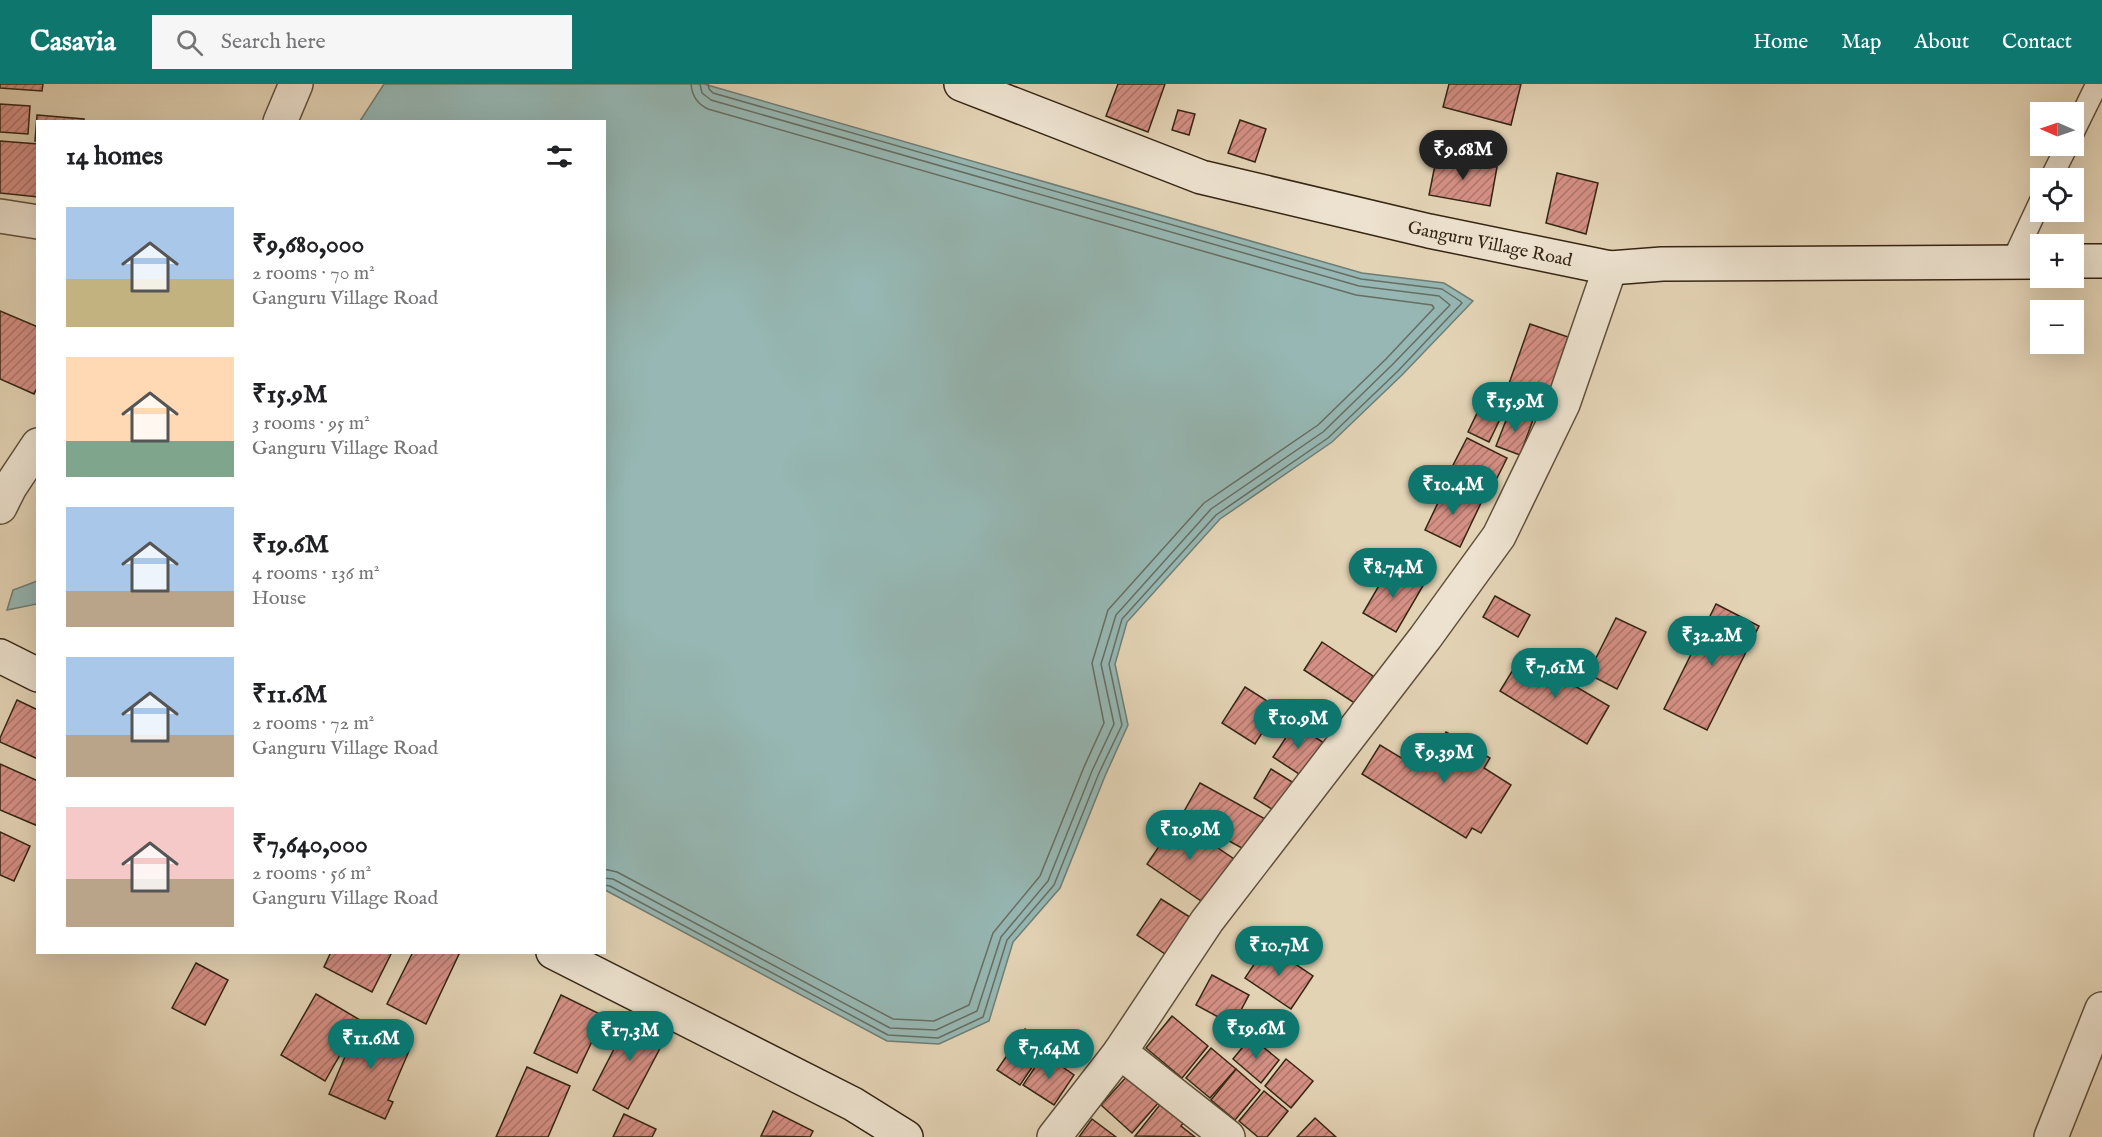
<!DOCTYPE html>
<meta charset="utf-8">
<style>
:root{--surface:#fff;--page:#f6f6f6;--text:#202124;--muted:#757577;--accent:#0f766e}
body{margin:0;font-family:"IM FELL English",serif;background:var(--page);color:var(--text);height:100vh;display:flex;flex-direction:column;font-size:22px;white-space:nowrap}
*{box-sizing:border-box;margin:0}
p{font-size:20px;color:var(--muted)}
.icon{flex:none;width:33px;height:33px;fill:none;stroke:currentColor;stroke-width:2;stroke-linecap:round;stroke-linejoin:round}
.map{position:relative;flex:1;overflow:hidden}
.panel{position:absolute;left:36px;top:36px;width:570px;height:834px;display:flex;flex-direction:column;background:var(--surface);border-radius:0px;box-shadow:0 6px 24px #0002}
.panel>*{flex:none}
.needle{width:39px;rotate:272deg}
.tools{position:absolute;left:2030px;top:18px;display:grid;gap:12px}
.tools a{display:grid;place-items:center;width:54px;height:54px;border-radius:0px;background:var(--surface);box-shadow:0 6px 24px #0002;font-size:30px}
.price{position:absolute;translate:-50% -51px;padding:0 14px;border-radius:21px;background:var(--accent);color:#fff;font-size:20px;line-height:39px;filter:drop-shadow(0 2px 3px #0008)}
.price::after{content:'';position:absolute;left:50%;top:36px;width:18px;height:14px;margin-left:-9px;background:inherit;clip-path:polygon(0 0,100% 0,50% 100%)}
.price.on{background:#222;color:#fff}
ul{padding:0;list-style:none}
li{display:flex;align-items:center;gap:18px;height:150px;padding:0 30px}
li span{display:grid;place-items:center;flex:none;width:168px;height:120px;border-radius:0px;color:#555}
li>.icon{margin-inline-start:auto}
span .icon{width:72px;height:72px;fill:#fffc;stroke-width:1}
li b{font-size:26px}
h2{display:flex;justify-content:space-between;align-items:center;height:72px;padding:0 30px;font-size:26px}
header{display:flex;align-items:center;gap:36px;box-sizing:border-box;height:84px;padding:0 30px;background:var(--accent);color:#fff}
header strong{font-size:28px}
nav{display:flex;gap:33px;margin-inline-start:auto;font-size:21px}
.search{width:420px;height:54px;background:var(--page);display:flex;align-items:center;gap:15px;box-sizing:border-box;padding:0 21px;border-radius:0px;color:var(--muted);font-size:22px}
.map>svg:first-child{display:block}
.water{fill:#96b7b3;stroke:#6f7d73;stroke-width:1.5}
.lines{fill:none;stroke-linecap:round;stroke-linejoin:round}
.shore{stroke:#666e63;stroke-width:1.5}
.building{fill:url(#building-hatch);stroke:#352513;stroke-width:1.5}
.lane-casing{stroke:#60503c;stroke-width:24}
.street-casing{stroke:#60503c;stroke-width:36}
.secondary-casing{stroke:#352513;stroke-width:36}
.lane{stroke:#ede2cf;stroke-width:21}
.street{stroke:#ede2cf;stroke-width:33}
.secondary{stroke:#ede2cf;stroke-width:33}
.labels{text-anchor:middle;stroke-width:6;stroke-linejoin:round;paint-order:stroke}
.street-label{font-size:18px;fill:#352513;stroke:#ede2cf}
</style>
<header>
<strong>Casavia</strong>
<div class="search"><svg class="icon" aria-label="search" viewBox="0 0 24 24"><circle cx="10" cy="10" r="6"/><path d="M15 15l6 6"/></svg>Search here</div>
<nav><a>Home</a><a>Map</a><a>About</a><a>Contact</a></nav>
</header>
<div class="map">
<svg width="2102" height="1053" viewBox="0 0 2102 1053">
<defs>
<pattern id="building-hatch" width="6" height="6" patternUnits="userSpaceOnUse" patternTransform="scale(1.5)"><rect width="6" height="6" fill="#d59085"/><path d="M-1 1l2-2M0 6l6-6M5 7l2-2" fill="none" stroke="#ae756c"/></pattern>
</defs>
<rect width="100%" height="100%" fill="#e3d3b5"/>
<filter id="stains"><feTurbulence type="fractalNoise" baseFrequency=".00333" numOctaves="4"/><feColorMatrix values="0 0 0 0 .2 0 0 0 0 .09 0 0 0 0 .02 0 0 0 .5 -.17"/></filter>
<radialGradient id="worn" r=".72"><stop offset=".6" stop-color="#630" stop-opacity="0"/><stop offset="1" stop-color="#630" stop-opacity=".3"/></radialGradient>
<g class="water">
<path d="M384 0H704L1362 189 1444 199 1473 217 1402 291 1332 358 1220 435 1127 538 1115 580 1128 641 1105 692 1060 804 1013 858 989 937 939 960 887 957 605 806 604 38 360 37Z"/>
<path d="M37 497V520L7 526 13 506Z"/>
</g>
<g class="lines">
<g class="shore">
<path d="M604 785 617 788 893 935 934 937 969 921 993 849 1040 792 1084 683 1104 639 1092 579 1108 526 1204 419 1318 341 1386 275 1434 224 1432 221 1356 211 708 25C697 20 692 12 691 0"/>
<path d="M604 794 613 795 890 944 936 946 977 927 1001 853 1048 797 1092 687 1114 640 1101 580 1116 531 1211 425 1323 348 1392 281 1450 221 1439 212 1359 202 711 16 702 9 700 0"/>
<path d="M604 801 610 802 888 951 938 954 983 933 1007 856 1054 801 1099 689 1122 641 1109 580 1122 535 1216 431 1328 354 1398 287 1462 219 1460 217 1442 205 1361 195 713 9 709 5 708 0"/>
</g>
</g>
<g class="building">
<path d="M0 0H43L42 7 0 4Z"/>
<path d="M1118 0H1165L1148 48 1106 32Z"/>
<path d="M1449 0H1521L1511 41 1443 23Z"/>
<path d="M0 20 30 22 28 50 0 48Z"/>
<path d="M1178 26 1195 30 1189 51 1172 46Z"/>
<path d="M37 31 84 35V38H38V57H35Z"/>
<path d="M1240 36 1266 45 1255 78 1228 69Z"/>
<path d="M0 57 38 60V113L0 109Z"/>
<path d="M1437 71 1497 83 1490 122 1429 111Z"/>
<path d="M1557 89 1598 99 1586 150 1546 139Z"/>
<path d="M0 227 38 243V302L34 310 0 295Z"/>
<path d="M1530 240 1568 253 1545 322 1506 308Z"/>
<path d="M1479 325 1500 335 1489 358 1468 348Z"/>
<path d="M1510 326 1533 336 1520 371 1496 362Z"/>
<path d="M1467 354 1507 374 1488 412 1448 391Z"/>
<path d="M1446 402 1481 419 1460 463 1425 446Z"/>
<path d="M1391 481 1424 500 1396 548 1363 529Z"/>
<path d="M1495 512 1530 531 1518 553 1483 533Z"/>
<path d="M1716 520 1759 542 1707 646 1664 625Z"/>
<path d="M1616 534 1646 548 1617 605 1588 590Z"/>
<path d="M1322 558 1373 592 1356 620 1304 586Z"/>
<path d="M1522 571 1609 622 1587 660 1500 607Z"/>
<path d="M1245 603 1278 624 1255 660 1222 639Z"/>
<path d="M17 616 38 626V675L0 658V654Z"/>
<path d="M1295 640 1324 659 1302 692 1273 673Z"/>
<path d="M1446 648 1490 674 1484 684 1511 701 1481 749 1472 744 1466 754 1362 690 1380 661 1423 687Z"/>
<path d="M0 680 38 697V742L0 726Z"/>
<path d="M1271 685 1297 701 1280 730 1254 714Z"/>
<path d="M1200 699 1267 736 1249 768 1182 731Z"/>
<path d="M1177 736 1234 775 1204 819 1147 780Z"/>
<path d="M0 748 30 762 14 797 0 791Z"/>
<path d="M1161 815 1193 835 1168 872 1137 851Z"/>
<path d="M1267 861 1313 892 1291 925 1245 894Z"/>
<path d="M331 868H392L372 908 324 883Z"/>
<path d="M413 868H460L426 940 387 920Z"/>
<path d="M196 879 228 896 205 941 172 924Z"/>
<path d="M1212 891 1249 911 1233 941 1196 921Z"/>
<path d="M316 910 360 936 325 997 281 971Z"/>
<path d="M561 911 604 932 577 989 534 969Z"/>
<path d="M631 932 667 951 628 1025 593 1006Z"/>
<path d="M1172 932 1208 962 1182 994 1146 964Z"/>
<path d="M360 938 412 960 388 1016 393 1018 385 1035 329 1010Z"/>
<path d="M1025 945 1048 960 1020 1001 997 986Z"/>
<path d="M1251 953 1279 976 1261 999 1233 975Z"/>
<path d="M1211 964 1236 985 1210 1014 1186 994Z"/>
<path d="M1044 970 1074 991 1054 1021 1023 1001Z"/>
<path d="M1286 975 1313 997 1291 1024 1265 1002Z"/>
<path d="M527 983 570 1002 548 1053H496Z"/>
<path d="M1236 985 1260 1006 1235 1036 1211 1016Z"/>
<path d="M1129 990 1160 1017 1132 1049 1101 1021Z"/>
<path d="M1264 1007 1288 1027 1267 1053H1258L1239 1037Z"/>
<path d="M1163 1017 1186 1035 1181 1042 1195 1053 1135 1052Z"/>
<path d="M773 1027 813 1047 810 1053 761 1052Z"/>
<path d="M624 1030 656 1045 652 1053H613Z"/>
<path d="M1315 1034 1336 1053H1297Z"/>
<path d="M1092 1035 1116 1053H1079Z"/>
</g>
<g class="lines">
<defs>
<g id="lane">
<path d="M2073 49 2097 0"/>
<path d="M2051 94 2067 62"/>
<path d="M2012 178 2040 118"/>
</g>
<g id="street">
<path d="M280 38 296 0"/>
<path d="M0 132 38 138"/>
<path d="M0 423 10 403 38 361"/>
<path d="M1120 968 1228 1053"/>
<path d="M1054 1053 1120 968 1207 837 1425 554 1499 452 1563 320 1610 184"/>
<path d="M2051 1053 2102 925"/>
</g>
<g id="secondary">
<path id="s1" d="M961 0 1201 93 1429 147 1610 184 1662 180 2040 178"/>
<path d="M2073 177H2102"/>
<path d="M0 572 38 591"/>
<path d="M553 868 853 1020 906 1053"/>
</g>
</defs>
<use href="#lane" class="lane-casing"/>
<use href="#street" class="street-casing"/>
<use href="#secondary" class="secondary-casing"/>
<use href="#lane" class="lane"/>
<use href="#street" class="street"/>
<use href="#secondary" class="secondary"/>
</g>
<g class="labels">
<g class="street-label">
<text dy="6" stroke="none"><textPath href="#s1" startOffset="554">Ganguru Village Road</textPath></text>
</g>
</g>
<rect width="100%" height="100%" filter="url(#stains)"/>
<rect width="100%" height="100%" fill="url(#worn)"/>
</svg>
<div class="tools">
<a><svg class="needle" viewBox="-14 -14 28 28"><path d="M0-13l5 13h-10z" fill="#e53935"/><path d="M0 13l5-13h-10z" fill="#757577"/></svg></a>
<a><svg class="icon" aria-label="locate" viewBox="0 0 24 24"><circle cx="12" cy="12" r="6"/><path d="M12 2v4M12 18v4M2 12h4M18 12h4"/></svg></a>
<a>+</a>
<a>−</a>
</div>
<b class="price on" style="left:1463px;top:97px">₹9.68M</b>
<b class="price" style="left:1515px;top:349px">₹15.9M</b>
<b class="price" style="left:1453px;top:432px">₹10.4M</b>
<b class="price" style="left:1393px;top:515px">₹8.74M</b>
<b class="price" style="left:1712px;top:583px">₹32.2M</b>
<b class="price" style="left:1555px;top:615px">₹7.61M</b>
<b class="price" style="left:1298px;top:666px">₹10.9M</b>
<b class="price" style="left:1444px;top:700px">₹9.39M</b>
<b class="price" style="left:1190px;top:777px">₹10.9M</b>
<b class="price" style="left:1279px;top:893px">₹10.7M</b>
<b class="price" style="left:1256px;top:976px">₹19.6M</b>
<b class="price" style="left:630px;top:978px">₹17.3M</b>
<b class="price" style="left:371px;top:986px">₹11.6M</b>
<b class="price" style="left:1049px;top:996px">₹7.64M</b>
<section class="panel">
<h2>14 homes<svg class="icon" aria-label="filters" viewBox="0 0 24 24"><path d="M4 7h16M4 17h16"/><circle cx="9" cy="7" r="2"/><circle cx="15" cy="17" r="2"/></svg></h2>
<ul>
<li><span style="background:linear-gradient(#a9c7e8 60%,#c2b280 0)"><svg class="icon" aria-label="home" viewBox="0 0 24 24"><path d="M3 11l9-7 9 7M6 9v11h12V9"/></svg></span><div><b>₹9,680,000</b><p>2 rooms · 70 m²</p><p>Ganguru Village Road</p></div></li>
<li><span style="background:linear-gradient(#ffd9b3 70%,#7fa58c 0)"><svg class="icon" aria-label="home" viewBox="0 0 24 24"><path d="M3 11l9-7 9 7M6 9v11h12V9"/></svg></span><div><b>₹15.9M</b><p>3 rooms · 95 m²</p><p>Ganguru Village Road</p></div></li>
<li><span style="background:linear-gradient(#a9c7e8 70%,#b9a48a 0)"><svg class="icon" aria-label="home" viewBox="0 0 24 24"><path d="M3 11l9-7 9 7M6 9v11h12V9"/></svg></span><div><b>₹19.6M</b><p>4 rooms · 136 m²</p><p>House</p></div></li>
<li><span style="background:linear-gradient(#a9c7e8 65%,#b9a48a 0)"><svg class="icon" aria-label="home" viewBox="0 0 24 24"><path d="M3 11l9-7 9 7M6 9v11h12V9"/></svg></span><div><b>₹11.6M</b><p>2 rooms · 72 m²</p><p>Ganguru Village Road</p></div></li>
<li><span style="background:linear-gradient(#f6c9c9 60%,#b9a48a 0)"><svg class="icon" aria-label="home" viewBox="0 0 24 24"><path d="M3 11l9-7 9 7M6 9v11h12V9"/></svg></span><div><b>₹7,640,000</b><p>2 rooms · 56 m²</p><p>Ganguru Village Road</p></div></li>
</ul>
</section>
</div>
